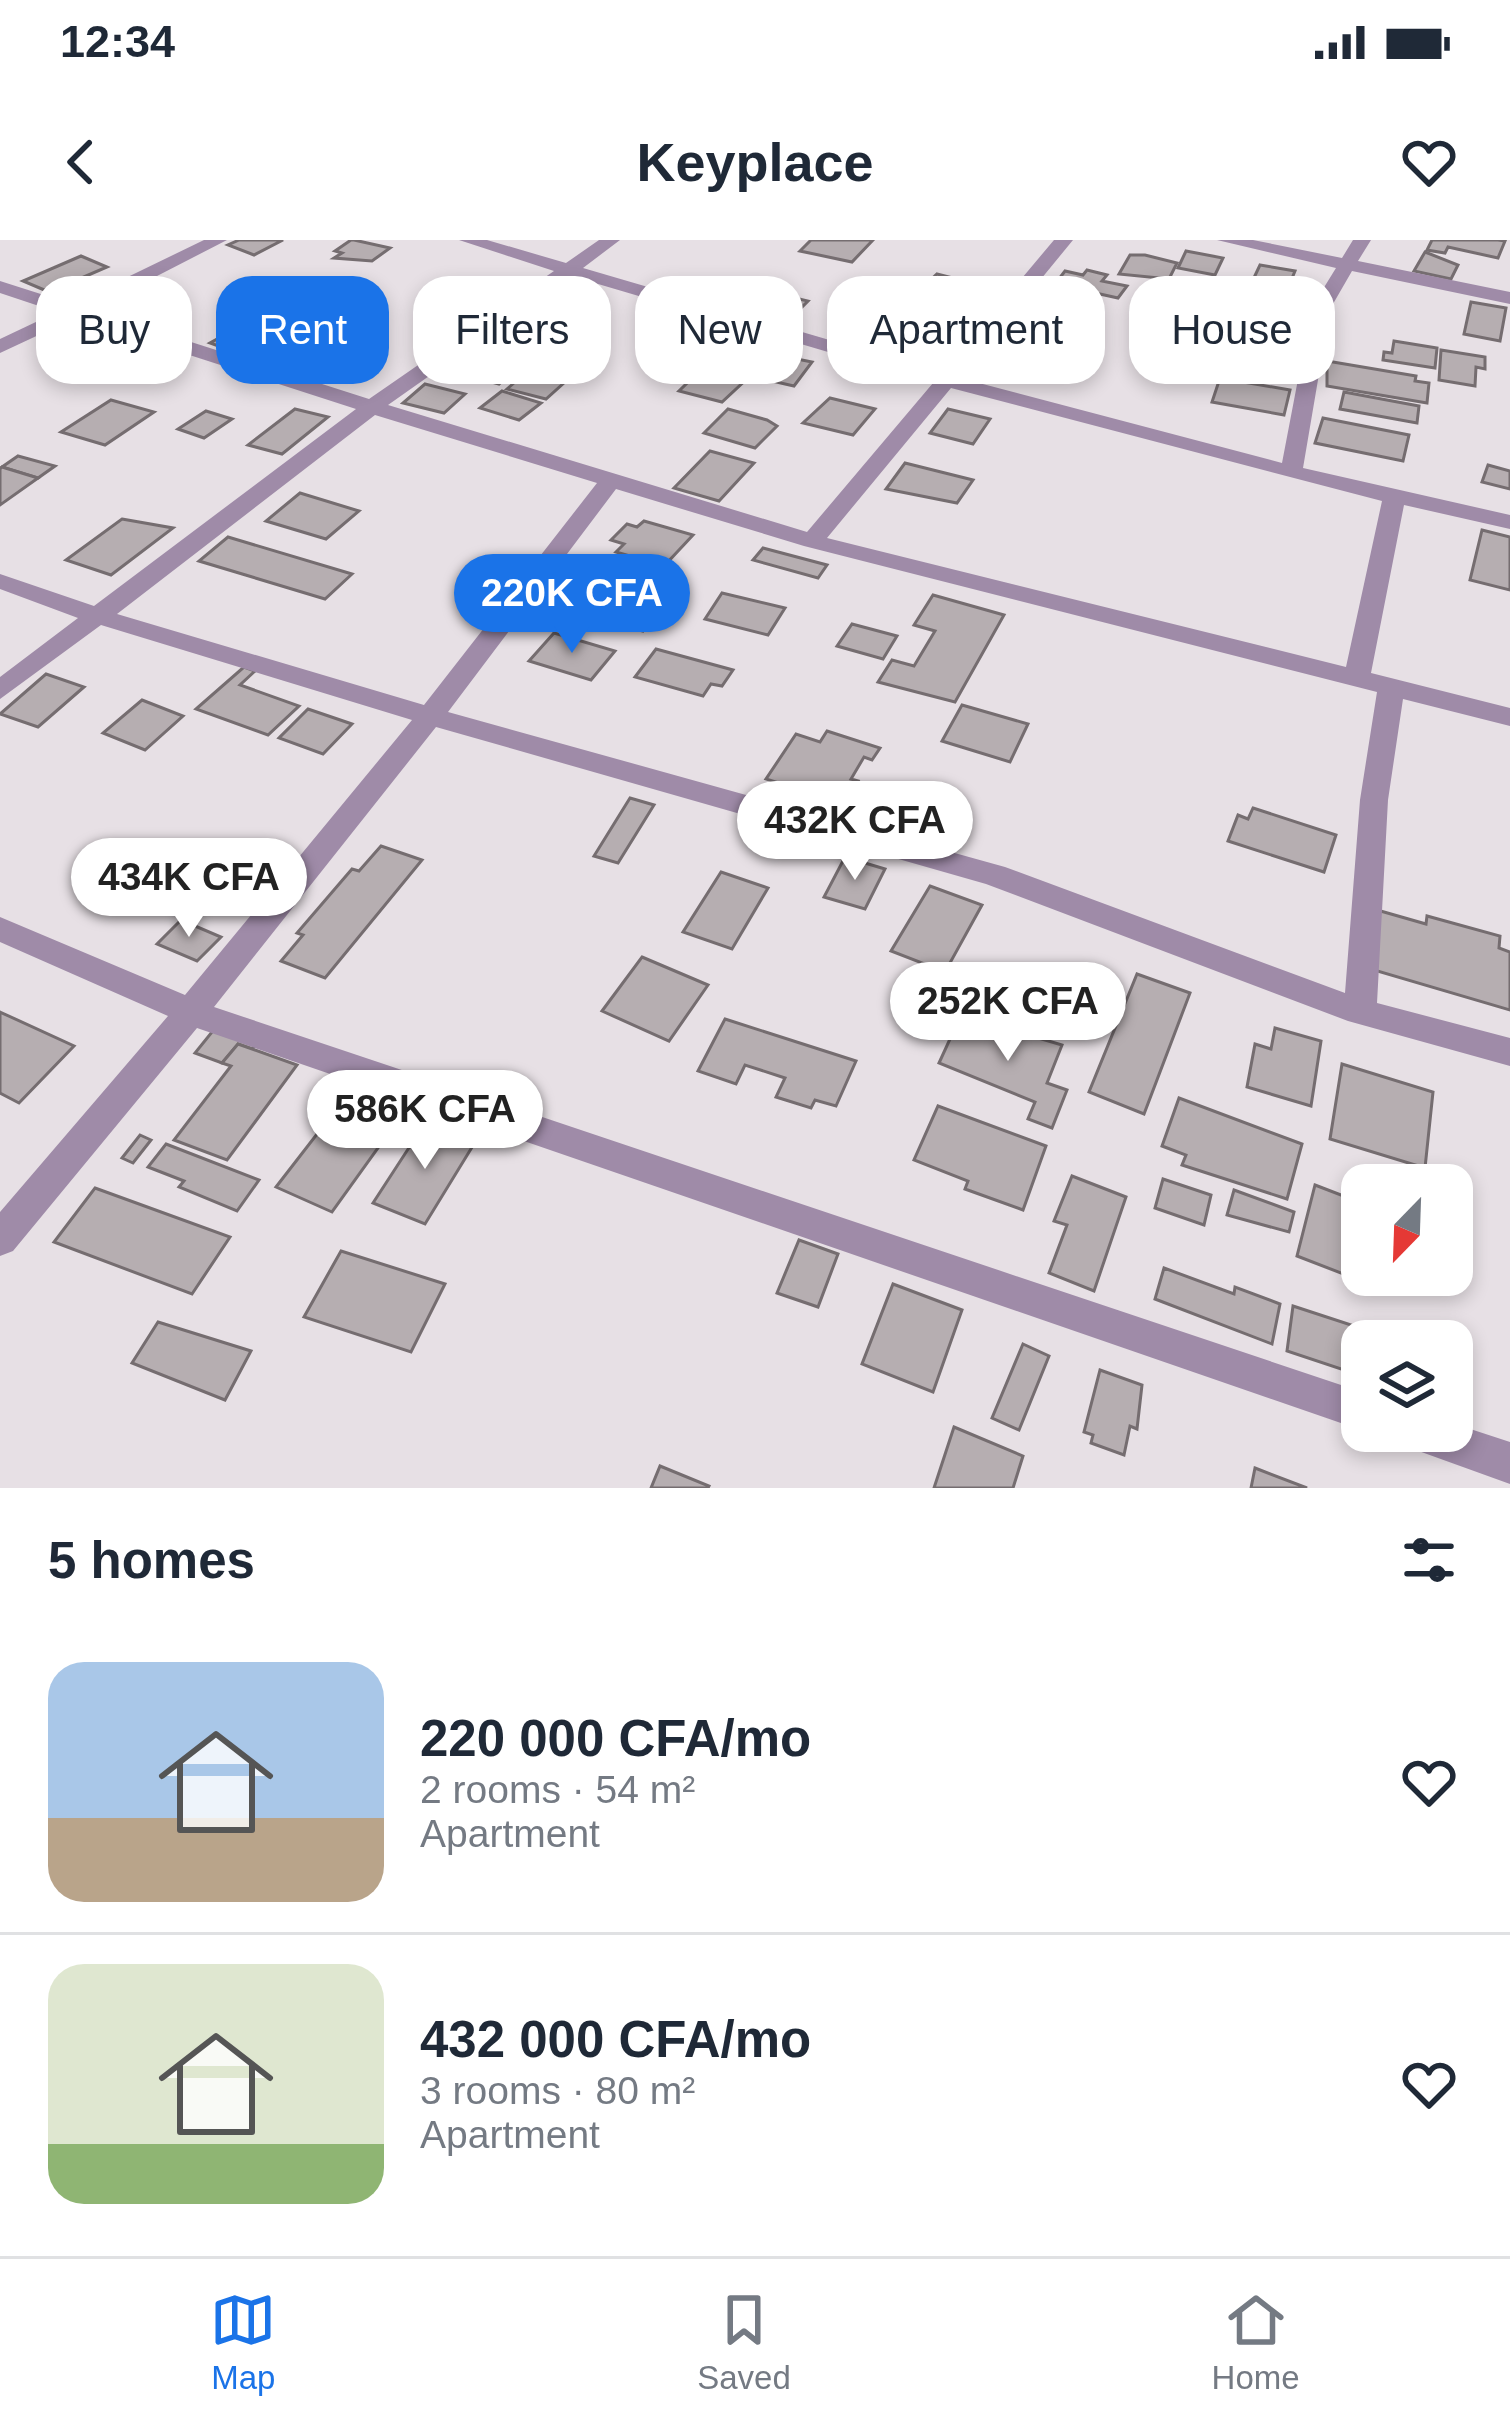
<!DOCTYPE html>
<meta charset="utf-8">
<style>
:root{--surface:#fff;--page:#f2f2f3;--text:#1f2937;--muted:#747a83;--line:#e0e1e3;--accent:#1a73e8}
body{margin:0;font-family:Arial,sans-serif;background:var(--page);color:var(--text);height:100vh;display:flex;flex-direction:column;font-size:45px;white-space:nowrap}
*{box-sizing:border-box;margin:0}
p{font-size:39px;color:var(--muted)}
.icon{flex:none;width:66px;height:66px;fill:none;stroke:currentColor;stroke-width:2;stroke-linecap:round;stroke-linejoin:round}
.map{position:relative;height:1248px;overflow:hidden}
.sheet{display:flex;flex-direction:column;background:var(--surface);flex:1}
.sheet>*{flex:none}
.hud{position:absolute;left:36px;top:36px;width:1440px;height:108px;display:flex;gap:24px}
.needle{width:78px;rotate:203deg}
.controls{position:absolute;left:1341px;top:924px;display:grid;gap:24px}
.controls a{display:grid;place-items:center;width:132px;height:132px;border-radius:24px;background:var(--surface);box-shadow:0 6px 18px #0003;font-size:60px}
.price{position:absolute;translate:-50% -102px;padding:0 27px;border-radius:42px;background:#fff;color:#222;font-size:39px;line-height:78px;filter:drop-shadow(0 3px 6px #0008)}
.price::after{content:'';position:absolute;left:50%;top:72px;width:36px;height:27px;margin-left:-18px;background:inherit;clip-path:polygon(0 0,100% 0,50% 100%)}
.price.selected{background:var(--accent);color:#fff}
ul{padding:0;list-style:none}
li{display:flex;align-items:center;gap:36px;height:300px;padding:0 48px}
li+li{border-top:3px solid var(--line)}
li span{display:grid;place-items:center;flex:none;width:336px;height:240px;border-radius:36px;color:#555}
li>.icon{margin-inline-start:auto}
span .icon{width:144px;height:144px;fill:#fffc;stroke-width:1}
li b{font-size:51px}
h2{display:flex;justify-content:space-between;align-items:center;height:144px;padding:0 48px;font-size:51px}
.chip{padding:0 42px;border-radius:36px;background:var(--surface);box-shadow:0 6px 18px #0003;font-size:42px;line-height:108px}
.chip.selected{background:var(--accent);color:#fff}
.status{display:flex;justify-content:space-between;align-items:center;height:84px;padding:0 60px;background:var(--surface);direction:ltr}
.status svg{height:33px;fill:currentColor}
header{display:flex;justify-content:space-between;align-items:center;height:156px;padding:0 48px;background:var(--surface);font-size:54px;font-weight:600}
.dock{display:flex;justify-content:space-around;align-items:center;height:168px;border-top:3px solid var(--line);background:var(--surface);font-size:33px;color:var(--muted)}
.dock a{display:grid;justify-items:center;gap:6px}
.dock .selected{color:var(--accent)}
.map>svg:first-child{display:block}
.building{fill:#b6aeb1;stroke:#756d70;stroke-width:3}
.lines{fill:none;stroke-linecap:round;stroke-linejoin:round}
.minor{fill:#9f8ba8;fill-rule:evenodd}
</style>
<div class="status"><b>12:34</b><svg viewBox="0 0 49 12"><path d="M0 12V9h3v3zM5 12V6h3v6zM10 12V3h3v9zM15 12V0h3v12zM26 1h20v11H26zM47 4h2v5h-2z"/></svg></div>
<header><svg class="icon" aria-label="back" viewBox="0 0 24 24"><path d="M15 5l-7 7 7 7"/></svg>Keyplace<svg class="icon" aria-label="heart" viewBox="0 0 24 24"><path d="M12 20l-8-8c-3-5 5-10 8-4 3-6 11-1 8 4z"/></svg></header>
<div class="map">
<svg width="1510" height="1248" viewBox="0 0 1510 1248">
<rect width="100%" height="100%" fill="#e7e0e5"/>
<g class="building">
<path d="M239 0H283L254 15 228 5Z"/>
<path d="M351 0H354L390 8 372 21 334 18 342 13 335 11Z"/>
<path d="M811 0H873L852 22 800 11Z"/>
<path d="M1432 0H1498L1505 1 1498 18 1448 7 1445 13 1427 10Z"/>
<path d="M1186 11 1223 18 1215 35 1178 28Z"/>
<path d="M1425 12 1458 25 1451 39 1414 31Z"/>
<path d="M1130 15H1145L1177 23 1169 39 1119 34Z"/>
<path d="M81 16 107 27 49 52 23 41Z"/>
<path d="M1260 25 1295 31 1284 58 1239 50 1243 40 1252 42Z"/>
<path d="M1087 30 1107 35 1102 41 1127 46 1118 58 1055 44 1065 31 1083 35Z"/>
<path d="M937 34 996 49 982 64 921 49Z"/>
<path d="M294 46 344 62 311 81 274 69 280 66 267 62Z"/>
<path d="M778 54 808 61 785 84 755 77Z"/>
<path d="M1471 62 1506 68 1500 101 1464 94Z"/>
<path d="M910 64 959 77 956 80 973 84 959 98 893 80Z"/>
<path d="M1174 70 1223 79 1212 102 1162 92Z"/>
<path d="M266 72 304 85 249 117 210 103Z"/>
<path d="M567 72 601 83 576 99 542 87Z"/>
<path d="M113 99 143 106 96 137 66 129Z"/>
<path d="M1394 101 1437 108 1435 128 1383 120 1384 112 1392 113Z"/>
<path d="M544 102 590 116 575 128 528 114Z"/>
<path d="M496 108 530 116 499 144 484 140 492 132 474 128Z"/>
<path d="M1441 110 1485 117V129L1476 127 1475 146 1439 140Z"/>
<path d="M777 115 812 122 794 146 759 138Z"/>
<path d="M715 116 750 124 742 133 751 135 722 162 679 151Z"/>
<path d="M1327 121 1416 136 1415 141 1429 143 1427 163 1327 146Z"/>
<path d="M538 122 576 132 546 159 507 149Z"/>
<path d="M1220 138 1290 150 1284 175 1212 162Z"/>
<path d="M425 144 465 154 444 173 403 163Z"/>
<path d="M502 151 541 163 519 180 480 168Z"/>
<path d="M1344 152 1419 166 1417 183 1340 169Z"/>
<path d="M830 158 875 169 853 195 803 183Z"/>
<path d="M111 160 154 172 105 205 61 192Z"/>
<path d="M295 169 328 177 282 214 248 205Z"/>
<path d="M728 169 767 180 777 186 755 208 704 193Z"/>
<path d="M948 169 990 179 973 204 930 193Z"/>
<path d="M206 171 232 179 204 198 178 189Z"/>
<path d="M1323 178 1409 195 1403 221 1315 203Z"/>
<path d="M710 211 754 223 719 261 674 248Z"/>
<path d="M18 216 55 226 38 238 2 227Z"/>
<path d="M905 223 973 240 957 263 886 249Z"/>
<path d="M1488 225 1510 231V249L1482 242Z"/>
<path d="M0 229 2 227 38 238 0 265Z"/>
<path d="M300 253 359 271 326 299 266 281Z"/>
<path d="M122 279 173 288 111 335 66 320Z"/>
<path d="M644 281 693 295 664 326 616 312 624 304 611 300 627 284 637 287Z"/>
<path d="M1482 290 1510 297V350L1470 340Z"/>
<path d="M228 297 352 334 325 359 199 321Z"/>
<path d="M763 308 827 325 818 338 753 320Z"/>
<path d="M598 324 619 329 596 358 627 366 649 336 678 344 643 391 561 370Z"/>
<path d="M722 353 785 368 768 395 705 379Z"/>
<path d="M933 355 1004 375 955 462 878 442 892 420 914 426 935 391 914 385Z"/>
<path d="M852 384 897 396 883 419 837 406Z"/>
<path d="M554 393 615 411 591 440 529 421Z"/>
<path d="M656 409 733 430 722 446 711 444 703 456 635 437Z"/>
<path d="M244 427 255 431 240 445 299 466 268 495 196 469Z"/>
<path d="M46 434 84 447 38 487 0 474Z"/>
<path d="M142 460 183 476 145 510 103 493Z"/>
<path d="M962 465 1028 484 1010 522 942 501Z"/>
<path d="M308 469 352 484 323 514 279 498Z"/>
<path d="M827 491 880 508 872 520 864 517 851 539 858 541 844 564 766 539 796 494 820 502Z"/>
<path d="M630 558 654 565 618 623 594 616Z"/>
<path d="M1253 568 1336 595 1324 632 1228 601 1238 575 1248 579Z"/>
<path d="M381 606 422 620 325 738 281 721 303 695 297 693 352 629 359 631Z"/>
<path d="M845 617 885 629 865 669 824 657Z"/>
<path d="M721 632 768 648 732 709 683 692Z"/>
<path d="M930 646 982 665 945 732 891 711Z"/>
<path d="M1377 670 1426 684 1427 676 1500 696 1499 708 1510 712V770L1367 728Z"/>
<path d="M181 680 221 697 197 721 157 704Z"/>
<path d="M642 717 708 745 669 801 602 771Z"/>
<path d="M1137 734 1190 753 1144 874 1089 852Z"/>
<path d="M0 772 74 806 19 863 0 853Z"/>
<path d="M961 775 1062 805 1047 843 1067 850 1052 888 1028 879 1035 862 939 823Z"/>
<path d="M725 779 856 821 836 866 815 860 811 868 776 857 785 838 745 825 736 844 698 831Z"/>
<path d="M216 787 258 802 252 809 238 804 222 823 195 813Z"/>
<path d="M1275 788 1321 801 1311 866 1247 847 1255 804 1271 809Z"/>
<path d="M238 804 297 825 227 920 174 900 231 826 222 823Z"/>
<path d="M1342 824 1433 852 1425 928 1330 899Z"/>
<path d="M348 854 401 876 332 972 276 947Z"/>
<path d="M1179 858 1302 904 1287 959 1182 925 1186 915 1162 906Z"/>
<path d="M938 866 1046 906 1023 970 965 949 968 941 914 920Z"/>
<path d="M427 880 477 899 425 984 373 963Z"/>
<path d="M140 895 151 900 133 923 122 918Z"/>
<path d="M166 904 259 940 237 971 179 947 184 941 148 927Z"/>
<path d="M1072 936 1126 957 1094 1051 1049 1033 1067 985 1054 981Z"/>
<path d="M1163 939 1211 955 1204 985 1155 968Z"/>
<path d="M1315 945 1362 963V1035H1374L1372 1045 1297 1016Z"/>
<path d="M95 948 230 997 192 1054 54 1002Z"/>
<path d="M1234 950 1294 972 1289 992 1227 975Z"/>
<path d="M799 1000 838 1014 818 1067 777 1053Z"/>
<path d="M341 1011 445 1044 411 1112 304 1077Z"/>
<path d="M1164 1028 1234 1054 1235 1047 1280 1064 1272 1104 1155 1059Z"/>
<path d="M893 1044 962 1070 933 1152 862 1124Z"/>
<path d="M1293 1066 1388 1097V1101H1362V1136L1287 1111Z"/>
<path d="M158 1082 251 1111 225 1160 132 1123Z"/>
<path d="M1023 1104 1049 1116 1019 1190 992 1178Z"/>
<path d="M1100 1130 1142 1145 1137 1189 1130 1186 1124 1215 1091 1203 1093 1195 1084 1192Z"/>
<path d="M954 1187 1023 1216 1013 1248H934Z"/>
<path d="M660 1226 709 1246 708 1248H651Z"/>
<path d="M1255 1228 1307 1248H1251Z"/>
</g>
<g class="lines">
<g class="minor">
<path d="M204 0H227L91 70 369 159 554 31 459 0H487L566 23 599 0H620L583 28 942 133 1054 0H1073L960 138 1282 223 1299 134 1302 83 1336 28 1217 0H1253L1342 18 1353 0H1371L1358 21 1510 52V64L1352 31 1322 83 1319 134 1303 228 1510 275V289L1404 265 1371 433 1510 468V486L1403 459 1388 560 1377 763 1510 798V826L1348 781 986 644 436 487 214 767 1362 1152 1364 1191 197 788 13 1011 0 1016V972L168 776 0 702V677L185 755 412 480 101 385 0 459V437L78 378 0 349V334L94 366 356 169 75 78 0 113V99L57 72 0 53V41L72 64ZM571 36 933 143 807 292 388 165ZM951 148 1382 261 1346 427 827 298ZM375 175 597 243 424 465 117 374ZM616 249 804 306 1377 452 1360 560 1345 753 1005 627 448 472Z"/>
<path d="M1452 1183 1510 1202V1244L1402 1205 1396 1191H1452Z"/>
</g>
</g>
</svg>
<div class="controls">
<a><svg class="needle" viewBox="-14 -14 28 28"><path d="M0-13l5 13h-10z" fill="#e53935"/><path d="M0 13l5-13h-10z" fill="#747a83"/></svg></a>
<a><svg class="icon" aria-label="layers" viewBox="0 0 24 24"><path d="M12 4l9 5-9 5-9-5zM3 14l9 5 9-5"/></svg></a>
</div>
<b class="price selected" style="left:572px;top:416px">220K CFA</b>
<b class="price" style="left:855px;top:643px">432K CFA</b>
<b class="price" style="left:189px;top:700px">434K CFA</b>
<b class="price" style="left:1008px;top:824px">252K CFA</b>
<b class="price" style="left:425px;top:932px">586K CFA</b>
<div class="hud">
<a class="chip">Buy</a>
<a class="chip selected">Rent</a>
<a class="chip">Filters</a>
<a class="chip">New</a>
<a class="chip">Apartment</a>
<a class="chip">House</a>
</div>
</div>
<section class="sheet">
<h2>5 homes<svg class="icon" aria-label="filters" viewBox="0 0 24 24"><path d="M4 7h16M4 17h16"/><circle cx="9" cy="7" r="2"/><circle cx="15" cy="17" r="2"/></svg></h2>
<ul>
<li><span style="background:linear-gradient(#a9c7e8 65%,#b9a48a 0)"><svg class="icon" aria-label="home" viewBox="0 0 24 24"><path d="M3 11l9-7 9 7M6 9v11h12V9"/></svg></span><div><b>220 000 CFA/mo</b><p>2 rooms · 54 m²</p><p>Apartment</p></div><svg class="icon" aria-label="heart" viewBox="0 0 24 24"><path d="M12 20l-8-8c-3-5 5-10 8-4 3-6 11-1 8 4z"/></svg></li>
<li><span style="background:linear-gradient(#dfe7d0 75%,#8fb573 0)"><svg class="icon" aria-label="home" viewBox="0 0 24 24"><path d="M3 11l9-7 9 7M6 9v11h12V9"/></svg></span><div><b>432 000 CFA/mo</b><p>3 rooms · 80 m²</p><p>Apartment</p></div><svg class="icon" aria-label="heart" viewBox="0 0 24 24"><path d="M12 20l-8-8c-3-5 5-10 8-4 3-6 11-1 8 4z"/></svg></li>
</ul>
</section>
<nav class="dock">
<a class="selected"><svg class="icon" aria-label="map" viewBox="0 0 24 24"><path d="M3 6l6-2 6 2 6-2v14l-6 2-6-2-6 2zM9 4v14M15 6v14"/></svg>Map</a>
<a><svg class="icon" aria-label="saved" viewBox="0 0 24 24"><path d="M7 4h10v16l-5-4-5 4z"/></svg>Saved</a>
<a><svg class="icon" aria-label="home" viewBox="0 0 24 24"><path d="M3 11l9-7 9 7M6 9v11h12V9"/></svg>Home</a>
</nav>
